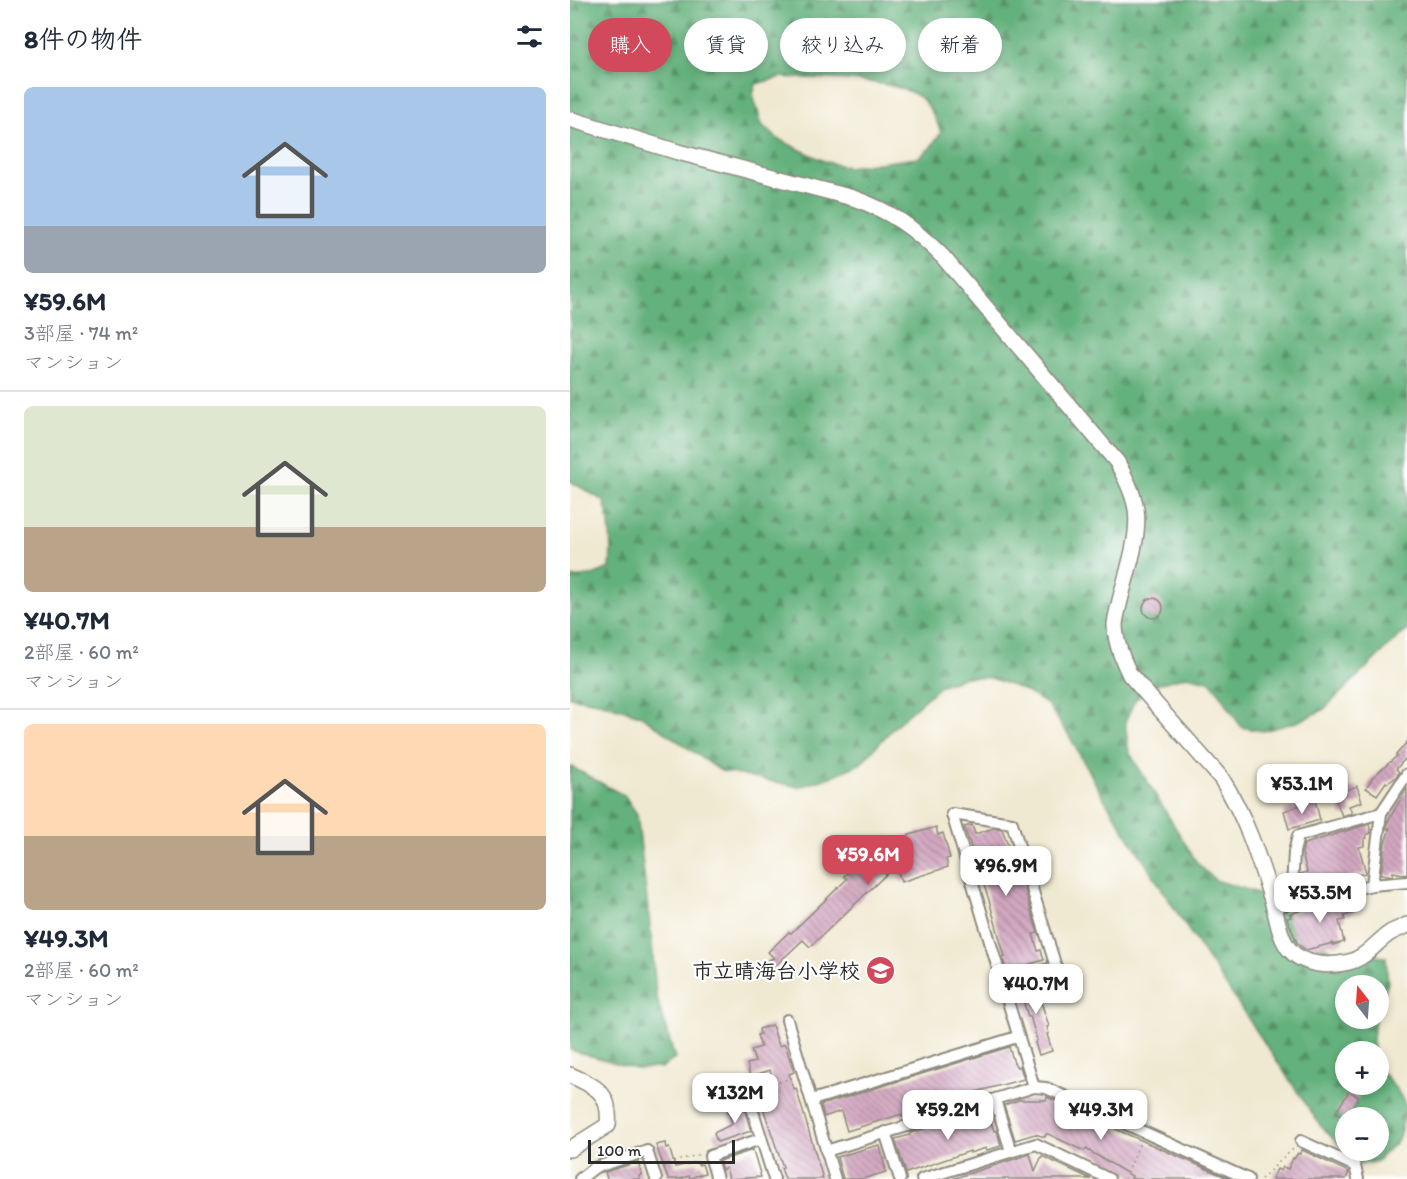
<!DOCTYPE html>
<html lang="ja">
<meta charset="utf-8">
<style>
:root{--surface:#fff;--page:#f6f6f7;--text:#1f2937;--muted:#747a83;--line:#e0e1e3;--accent:#d1495b}
body{margin:0;font-family:Itim,"Klee One",sans-serif;background:var(--page);color:var(--text);height:100vh;display:flex;flex-direction:column;font-size:22px;white-space:nowrap}
*{box-sizing:border-box;margin:0}
p{font-size:20px;color:var(--muted)}
.icon{flex:none;width:33px;height:33px;fill:none;stroke:currentColor;stroke-width:2;stroke-linecap:round;stroke-linejoin:round}
.map{position:relative;flex:1;overflow:hidden}
.details{display:flex;flex-direction:column;background:var(--surface);width:570px}
.details>*{flex:none}
.top-card{position:absolute;left:18px;top:18px;width:570px;height:54px;display:flex;gap:12px}
.needle{width:39px;rotate:343deg}
.tools{position:absolute;left:765px;top:975px;display:grid;gap:12px}
.tools a{display:grid;place-items:center;width:54px;height:54px;border-radius:50%;background:var(--surface);box-shadow:0 3px 9px #0003;font-size:30px}
.scale{position:absolute;left:18px;bottom:15px;width:147px;box-sizing:border-box;padding-left:6px;border:3px solid #2b2b2b;border-top:0;font-size:16px;line-height:21px;white-space:nowrap;color:#2b2b2b;-webkit-text-stroke:4px #fff;paint-order:stroke}
.price{position:absolute;translate:-50% -51px;padding:0 14px;border-radius:12px;background:#fff;color:#222;font-size:20px;line-height:39px;filter:drop-shadow(0 2px 3px #0008)}
.price::after{content:'';position:absolute;left:50%;top:36px;width:18px;height:14px;margin-left:-9px;background:inherit;clip-path:polygon(0 0,100% 0,50% 100%)}
.price.selected{background:var(--accent);color:#fff}
ul{padding:0;list-style:none}
li{display:grid;align-content:center;gap:12px;height:318px;padding:0 24px}
li+li{border-top:2px solid var(--line)}
li span{display:grid;place-items:center;height:186px;border-radius:9px;color:#555}
li>.icon{margin-inline-start:auto}
span .icon{width:108px;height:108px;fill:#fffc;stroke-width:1}
li b{font-size:26px}
h2{display:flex;justify-content:space-between;align-items:center;height:72px;padding:0 24px;font-size:26px}
.tag{padding:0 21px;border-radius:27px;background:var(--surface);box-shadow:0 3px 9px #0003;font-size:21px;line-height:54px}
.tag.selected{background:var(--accent);color:#fff}
main{display:flex;flex:1;min-height:0}
.map>svg:first-child{display:block}
.forest{fill:url(#forest-firs);stroke:#476e53;stroke-width:1.5;fill-rule:evenodd}
.building{fill:url(#building-back-hatch)}
.lines{fill:none;stroke-linecap:round;stroke-linejoin:round}
.street-casing{stroke:#8e8a7e;stroke-width:14}
.secondary-casing{stroke:#8e8a7e;stroke-width:18}
.path{stroke:#8e8a7e;stroke-width:1.5;stroke-dasharray:1.5 4.5;stroke-linecap:butt}
.street{stroke:#fff;stroke-width:10}
.secondary{stroke:#fff;stroke-width:15}
.labels{text-anchor:middle;stroke-width:4.5;stroke-linejoin:round;paint-order:stroke}
.poi-label{font-size:21px;font-weight:bold;fill:#2b2b2b;stroke:#fff;text-anchor:end}
</style>
<main>
<section class="details">
<h2>8件の物件<svg class="icon" aria-label="filters" viewBox="0 0 24 24"><path d="M4 7h16M4 17h16"/><circle cx="9" cy="7" r="2"/><circle cx="15" cy="17" r="2"/></svg></h2>
<ul>
<li><span style="background:linear-gradient(#a9c7e8 75%,#9aa5b1 0)"><svg class="icon" aria-label="home" viewBox="0 0 24 24"><path d="M3 11l9-7 9 7M6 9v11h12V9"/></svg></span><div><b>¥59.6M</b><p>3部屋 · 74 m²</p><p>マンション</p></div></li>
<li><span style="background:linear-gradient(#dfe7d0 65%,#b9a48a 0)"><svg class="icon" aria-label="home" viewBox="0 0 24 24"><path d="M3 11l9-7 9 7M6 9v11h12V9"/></svg></span><div><b>¥40.7M</b><p>2部屋 · 60 m²</p><p>マンション</p></div></li>
<li><span style="background:linear-gradient(#ffd9b3 60%,#b9a48a 0)"><svg class="icon" aria-label="home" viewBox="0 0 24 24"><path d="M3 11l9-7 9 7M6 9v11h12V9"/></svg></span><div><b>¥49.3M</b><p>2部屋 · 60 m²</p><p>マンション</p></div></li>
</ul>
</section>
<div class="map">
<svg width="837" height="1179" viewBox="0 0 837 1179">
<defs>
<pattern id="forest-firs" width="22" height="20" patternUnits="userSpaceOnUse" patternTransform="scale(1.5)"><rect width="22" height="20" fill="#63b17b"/><path d="M5 1l3.5 6h-7zM16 11l3.5 6h-7z" fill="#529065"/></pattern>
<pattern id="building-back-hatch" width="6" height="6" patternUnits="userSpaceOnUse" patternTransform="scale(1.5)"><rect width="6" height="6" fill="#d3a8c1"/><path d="M-1 5l2 2M0 0l6 6M5-1l2 2" fill="none" stroke="#ab899d"/></pattern>
</defs>
<rect width="100%" height="100%" fill="#fff"/>
<filter id="ink" filterUnits="userSpaceOnUse"><feTurbulence type="fractalNoise" baseFrequency=".0167" numOctaves="2"/><feDisplacementMap in="SourceGraphic" scale="12" xChannelSelector="R" yChannelSelector="G"/><feConvolveMatrix kernelMatrix="1 2 1 2 8 2 1 2 1" color-interpolation-filters="sRGB"/></filter>
<filter id="wash" filterUnits="userSpaceOnUse"><feTurbulence type="fractalNoise" baseFrequency=".008" numOctaves="4" result="noise"/><feDisplacementMap in="SourceGraphic" scale="24" xChannelSelector="R" yChannelSelector="G"/><feGaussianBlur stdDeviation="1.35" result="paint"/><feColorMatrix in="noise" values="0 0 0 0 0 0 0 0 0 0 0 0 0 0 0 0 0 1.4 0 .05"/><feComposite in="paint" operator="in"/></filter>
<g filter="url(#wash)">
<rect width="100%" height="100%" fill="#f0e9d1"/>
<g class="forest">
<path d="M0 0H837V631L830 635 753 710 727 722 693 731 671 727 649 692 639 681 617 676 588 684 565 700 555 722 559 752 627 863 645 880 688 893 723 920 744 942 768 953 816 957 818 984 809 1006 808 986H776V1018L805 1019 803 1039 804 1051 776 1052V1084H808L809 1068 827 1090 837 1107 828 1140 807 1161 788 1165 750 1125 617 928 535 800 498 734 477 704 451 689 421 678 396 677 371 685 327 724 290 764 258 778 229 787 151 771 70 715 33 703 0 697V578L20 576 40 568C42 544 41 524 34 501L0 481ZM211 77C245 79 330 77 353 100 362 110 367 121 371 133L360 148 348 158 277 167 254 161 208 139 192 125 183 95 186 84ZM776 1118H808V1150H776Z"/>
<path d="M0 766 55 796 67 814 82 943 86 995 105 1059 91 1068 66 1069 0 1050Z"/>
</g>
<g id="blocks">
<g class="building">
<circle cx="583" cy="608" r="10"/>
<path d="M837 742V757L826 769 829 772 825 778 818 783 816 782 807 795 796 788 803 777 827 756 826 755Z"/>
<path d="M787 786 792 802 779 806 782 813 772 816 764 795Z"/>
<path d="M837 788V875L823 872V876L811 874 815 843 820 828 817 829V823Z"/>
<path d="M745 800 750 820 719 829 714 811Z"/>
<path d="M799 824 801 833 796 835 797 838 794 839V846L789 847 796 873 752 883 753 887 732 893 730 885V874L737 872 732 853 734 844Z"/>
<path d="M402 825 405 834 424 828 432 829 444 861H446L468 933 463 934 468 951 471 950 474 960 436 971 433 958 435 957 419 900 394 827Z"/>
<path d="M366 827 368 835 373 833 380 858 376 859 378 867 331 882 326 865 240 947 233 940 205 966 200 967 198 960 204 958 198 952 219 932 221 933 277 879 274 876 287 864 294 872 309 858 311 861 322 852 319 844 324 842 323 840Z"/>
<path d="M780 898 784 913 774 916 775 920 769 921 774 942 763 945V943L736 950 727 943 717 918 721 917 720 914 735 909 734 908 742 906 743 908H746Z"/>
<path d="M466 980 468 986 466 987 479 1026 477 1027 479 1034H477L482 1051 469 1055 465 1043 467 1040 460 1016 458 1017 452 997 449 998 445 986Z"/>
<path d="M202 1025 209 1046 215 1044 224 1072 219 1074 224 1089 226 1088 253 1179H215L211 1168 213 1167 189 1096 206 1090 200 1070 180 1077 177 1064 185 1062 181 1050 191 1047 187 1035 190 1034 189 1029Z"/>
<path d="M439 1047 444 1063 447 1067 450 1066 454 1079 398 1094 332 1117V1114L277 1131 271 1111 254 1117 251 1105Z"/>
<path d="M779 1091 789 1097 775 1119 766 1112Z"/>
<path d="M477 1097 552 1132 660 1179H561L562 1176 516 1149 514 1151 478 1134H476L475 1137 465 1134 445 1140 434 1105 449 1100H476Z"/>
<path d="M172 1102 181 1131 147 1142 144 1133 162 1124 158 1111 167 1106 166 1104Z"/>
<path d="M417 1109 424 1131 427 1130 431 1146 417 1150 416 1148 400 1153V1151L336 1173 325 1139 340 1135V1133Z"/>
<path d="M95 1143 96 1148 99 1147 105 1167 127 1162 128 1165 132 1164 135 1173 120 1178 119 1176 110 1179H98L86 1145Z"/>
<path d="M305 1146H310L316 1172 292 1179H273L267 1157Z"/>
<path d="M183 1150 191 1177 159 1179 156 1168 152 1170 149 1161Z"/>
<path d="M732 1150 779 1172 776 1179H702L707 1169 711 1171 713 1167 718 1169 723 1158 724 1159 728 1153 730 1154Z"/>
<path d="M460 1154 465 1171 472 1156 521 1179H382Z"/>
<path d="M68 1162 72 1175 69 1176 70 1179H37L35 1172Z"/>
</g>
</g>
</g>
<g filter="url(#ink)">
<use href="#blocks" fill-opacity="0" stroke="#8e8a7e" stroke-width="1.5"/>
<g class="lines">
<defs>
<g id="street">
<path d="M382 814 442 823 486 967 432 982Z"/>
<path d="M802 885 811 813 837 774"/>
<path d="M721 904 724 852 728 836 811 813"/>
<path d="M705 907 802 885 837 882"/>
<path d="M432 982 464 1087"/>
<path d="M217 1020 265 1179"/>
<path d="M177 1092 204 1179"/>
<path d="M242 1100 447 1037"/>
<path d="M425 1100 441 1151"/>
<path d="M315 1132 330 1179"/>
<path d="M731 1141 785 1166 788 1179"/>
<path d="M256 1151 464 1087 476 1088 678 1179"/>
<path d="M10 1179 24 1168 77 1151 86 1179"/>
<path d="M147 1179 140 1156 191 1139"/>
<path d="M352 1179 466 1144 539 1179"/>
</g>
<g id="secondary">
<path d="M0 119 108 152 283 198C321 211 345 229 373 257L547 462C555 477 563 492 566 509 571 543 550 589 545 624 545 642 552 659 560 675L651 778C675 815 688 856 701 897 707 914 708 935 719 949 733 966 760 967 779 962 796 958 806 942 820 933 825 930 832 928 837 925"/>
<path d="M0 1075C26 1087 41 1092 38 1125L0 1149"/>
</g>
</defs>
<use href="#street" class="street-casing"/>
<use href="#secondary" class="secondary-casing"/>
<g class="path">
<path d="M186 1089 225 1077"/>
<path d="M92 1165 131 1154"/>
<path d="M555 1179 570 1142"/>
<path d="M691 1179 724 1148"/>
</g>
<use href="#street" class="street"/>
<use href="#secondary" class="secondary"/>
</g>
</g>
<defs>
<symbol id="school-disc" viewBox="-11 -11 22 22"><circle r="9.5" fill="#d1495b" stroke="#fff"/><path d="M0-5L7-2L0 1L-7-2ZM-4 1L0 2.5L4 1V4Q0 6-4 4Z" fill="#fff"/></symbol>
</defs>
<g fill-rule="evenodd">
<use href="#school-disc" x="294" y="954" width="33" height="33"/>
</g>
<g class="labels">
<g class="poi-label">
<text x="290" y="978">市立晴海台小学校</text>
</g>
</g>
</svg>
<div class="tools">
<a><svg class="needle" viewBox="-14 -14 28 28"><path d="M0-13l5 13h-10z" fill="#e53935"/><path d="M0 13l5-13h-10z" fill="#747a83"/></svg></a>
<a>+</a>
<a>−</a>
</div>
<div class="scale">100 m</div>
<b class="price" style="left:732px;top:815px">¥53.1M</b>
<b class="price selected" style="left:298px;top:886px">¥59.6M</b>
<b class="price" style="left:436px;top:897px">¥96.9M</b>
<b class="price" style="left:750px;top:924px">¥53.5M</b>
<b class="price" style="left:466px;top:1015px">¥40.7M</b>
<b class="price" style="left:165px;top:1124px">¥132M</b>
<b class="price" style="left:378px;top:1141px">¥59.2M</b>
<b class="price" style="left:531px;top:1141px">¥49.3M</b>
<div class="top-card">
<a class="tag selected">購入</a>
<a class="tag">賃貸</a>
<a class="tag">絞り込み</a>
<a class="tag">新着</a>
</div>
</div>
</main>
